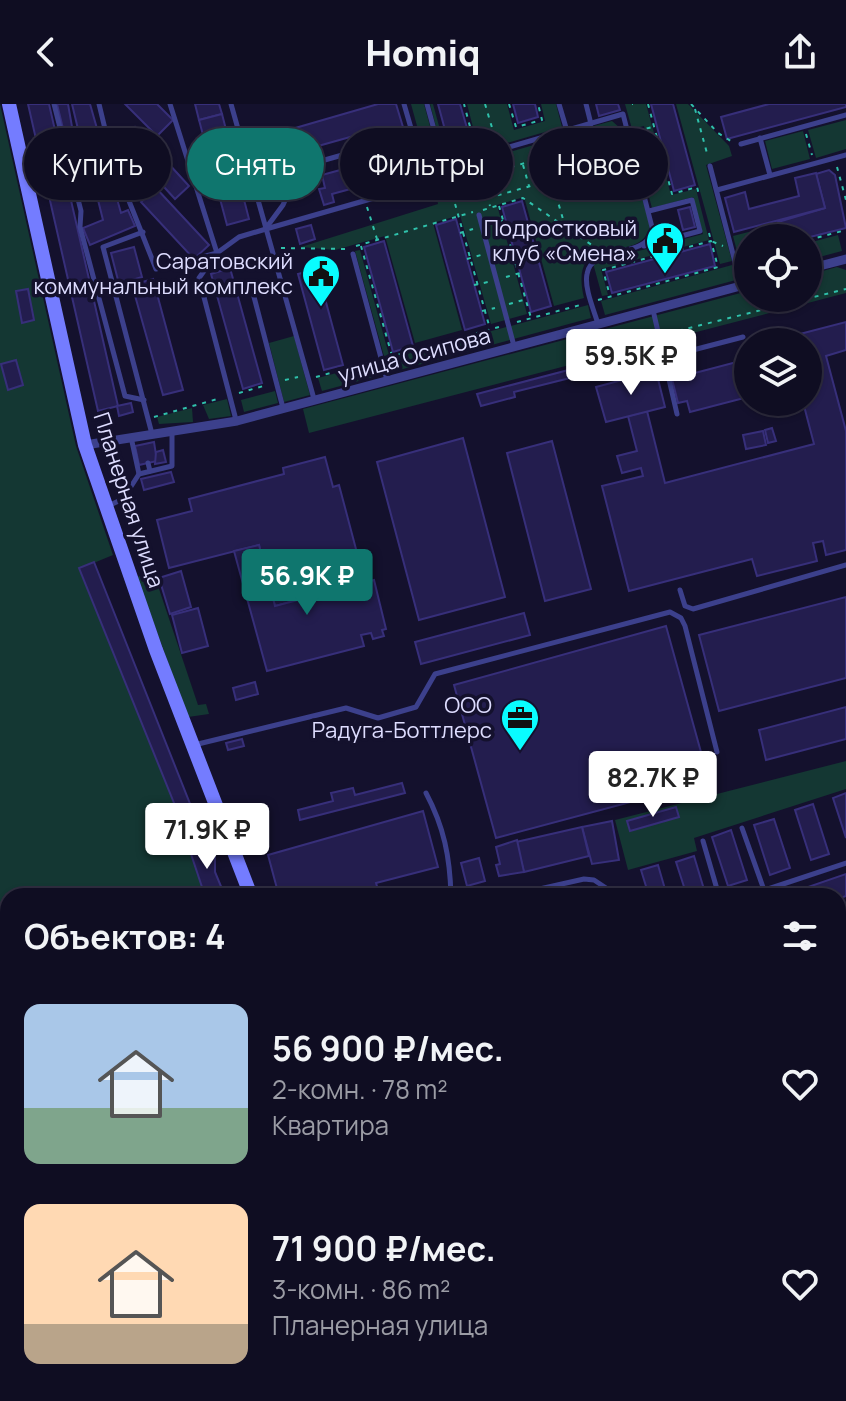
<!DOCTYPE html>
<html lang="ru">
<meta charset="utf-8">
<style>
:root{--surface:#0f0d22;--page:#1d1b2f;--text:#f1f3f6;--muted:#9b9ca5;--line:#2f2d40;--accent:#0f766e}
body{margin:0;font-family:Manrope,sans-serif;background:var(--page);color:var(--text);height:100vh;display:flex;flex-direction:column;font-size:30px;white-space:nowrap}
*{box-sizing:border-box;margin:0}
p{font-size:26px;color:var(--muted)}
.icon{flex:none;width:44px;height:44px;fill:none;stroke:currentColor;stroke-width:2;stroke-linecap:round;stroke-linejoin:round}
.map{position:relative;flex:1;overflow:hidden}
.drawer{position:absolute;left:0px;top:784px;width:846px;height:514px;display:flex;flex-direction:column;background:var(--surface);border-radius:24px 24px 0 0;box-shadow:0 2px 6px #0004,0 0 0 2px var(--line)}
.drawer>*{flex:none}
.top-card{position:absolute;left:24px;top:24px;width:798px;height:72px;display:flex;gap:16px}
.buttons{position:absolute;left:734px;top:120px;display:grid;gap:16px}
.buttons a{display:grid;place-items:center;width:88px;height:88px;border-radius:50%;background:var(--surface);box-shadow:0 2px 6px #0004,0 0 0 2px var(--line);font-size:40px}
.price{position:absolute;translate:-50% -68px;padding:0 18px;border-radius:8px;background:#fff;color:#222;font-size:26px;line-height:52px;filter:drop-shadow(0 2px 4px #0008)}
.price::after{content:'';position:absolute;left:50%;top:48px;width:24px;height:18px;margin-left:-12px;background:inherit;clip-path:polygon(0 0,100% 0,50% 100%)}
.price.on{background:var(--accent);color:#fff}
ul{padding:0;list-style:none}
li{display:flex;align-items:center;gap:24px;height:200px;padding:0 24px}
li span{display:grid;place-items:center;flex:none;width:224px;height:160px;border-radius:16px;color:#555}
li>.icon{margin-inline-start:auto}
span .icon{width:96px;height:96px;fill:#fffc;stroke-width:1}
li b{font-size:34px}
h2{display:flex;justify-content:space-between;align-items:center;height:96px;padding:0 24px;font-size:34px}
.tag{padding:0 28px;border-radius:36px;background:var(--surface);box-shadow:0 2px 6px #0004,0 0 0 2px var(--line);font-size:28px;line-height:72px}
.tag.on{background:var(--accent);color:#fff}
header{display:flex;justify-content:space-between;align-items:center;height:104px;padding:0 24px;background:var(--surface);font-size:36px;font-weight:800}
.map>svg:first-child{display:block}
.green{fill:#143733}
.building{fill:#231d4e;stroke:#372f7a;stroke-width:2}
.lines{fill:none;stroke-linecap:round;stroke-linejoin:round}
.path{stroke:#2fc1ab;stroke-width:2;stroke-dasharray:4 6;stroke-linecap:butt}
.service{stroke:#3c408c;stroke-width:5}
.minor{stroke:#3c408c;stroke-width:9}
.secondary{stroke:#747cff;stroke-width:14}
.labels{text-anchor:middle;stroke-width:7;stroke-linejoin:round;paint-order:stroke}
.poi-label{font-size:22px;fill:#deddff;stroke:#14112d;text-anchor:end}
.street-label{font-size:22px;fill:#deddff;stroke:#14112d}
</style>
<header><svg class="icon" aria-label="back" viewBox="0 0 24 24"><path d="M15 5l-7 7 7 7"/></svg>Homiq<svg class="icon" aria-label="share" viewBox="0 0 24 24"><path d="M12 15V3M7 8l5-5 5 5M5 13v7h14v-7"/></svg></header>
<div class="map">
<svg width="846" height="1297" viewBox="0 0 846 1297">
<rect width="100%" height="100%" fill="#14112d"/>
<g class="green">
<path d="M0 0 76 342 113 451 79 465 193 746 190 748 205 792H8V1290H838V1082H846V1297H0Z"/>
<path d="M411 0H424L440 59 428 62Z"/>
<path d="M430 0H433L445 44 476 35 467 0H507L514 26 545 17 541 0H556L562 23 445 57Z"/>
<path d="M625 0H646L671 91 696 85 709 136 601 165 608 191 602 192 593 159 703 130 693 93 652 104 640 60 653 56 644 22 632 25Z"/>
<path d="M676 0H688L729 42 732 52 706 61 732 157 720 160Z"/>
<path d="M846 16V45L816 54 808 26Z"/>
<path d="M612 17 620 24 611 26 620 60 632 58 650 122C641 164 567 122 584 194L554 202 524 93 497 101 527 210 491 220 460 111 433 119 462 226 415 239 385 132 335 146 301 143 438 100 435 85 448 81 444 67 537 40 542 58 548 57 546 47 561 40H555L553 33Z"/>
<path d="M803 27 810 55 772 65 765 37Z"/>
<path d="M776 121 779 134H748V149L738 151 733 132Z"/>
<path d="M838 131 842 147 808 156V139Z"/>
<path d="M360 146 389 251 384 252 355 147Z"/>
<path d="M732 161 736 176 605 211 601 197Z"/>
<path d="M837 163 846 166V189L309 329 303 305 748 187V194H808V171Z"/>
<path d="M588 201 591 214 322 287 318 274Z"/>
<path d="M294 232 310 291 284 298 269 239Z"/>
<path d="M275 287 278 299 244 308 241 296Z"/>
<path d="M227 295 231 312 209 315 203 301Z"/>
<path d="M192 304 193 318 159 320 157 313Z"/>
<path d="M153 467 198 601 206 600 209 610 188 613 137 473Z"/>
<path d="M846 657V685L694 734 697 747 628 766 615 716Z"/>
</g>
<g class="building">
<path d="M28 0H49L118 302 98 307Z"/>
<path d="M57 0H68L74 34 66 37Z"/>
<path d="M72 0H90L121 109 128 106 135 122 90 141 83 124 103 116 97 92 88 95 81 61 73 63 67 42 76 39 78 47 83 46Z"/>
<path d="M125 0H157L173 16 157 32Z"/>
<path d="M195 0H219L222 10 199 16Z"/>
<path d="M378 0H396L403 23 383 29 382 24 304 46 306 52 287 57 278 29Z"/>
<path d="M438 0H460L469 31 448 37Z"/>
<path d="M513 0H535L538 13 518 19Z"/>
<path d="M596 0H618L620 6 599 12Z"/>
<path d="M651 0H673L695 81 674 87Z"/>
<path d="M769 0H846V3L727 35 721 13Z"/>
<path d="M222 10 249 115 227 121 199 16Z"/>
<path d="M135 23 189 82 175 95 121 36Z"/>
<path d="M384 54 387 67 393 66 397 81 386 84 384 76 332 90 334 98 324 101 319 85 325 84 322 71Z"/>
<path d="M829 66 835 71 846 124 806 134H782L778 118 825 104 816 70Z"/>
<path d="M816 69 825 104 734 128 725 94 745 88 749 105 799 92 795 74Z"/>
<path d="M156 84 209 141 194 155 141 98Z"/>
<path d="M522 97 551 202 531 208 502 103Z"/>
<path d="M690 103 695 123 683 126 678 106Z"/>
<path d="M456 115 485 220 465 226 436 121Z"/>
<path d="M311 121 315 135 300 140 296 125Z"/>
<path d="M384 137 413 242 393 248 364 143Z"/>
<path d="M710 140 715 162 612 189 606 168Z"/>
<path d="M134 143 142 173 119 180 111 149Z"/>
<path d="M230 164 262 279 243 285 211 170Z"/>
<path d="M317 165 343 261 324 266 298 170Z"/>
<path d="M153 175 183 286 163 291 132 181Z"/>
<path d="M28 185 34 216 22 219 16 187Z"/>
<path d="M846 218V246L826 252 846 327V446L826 451 823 437 813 439 817 457 757 472 752 455 629 487 602 382 643 372 641 364 622 369 617 352 637 347 628 312 647 307 665 379 814 340 803 298H808V238H769Z"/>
<path d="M748 255V293L690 308 687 297 678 299 672 275Z"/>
<path d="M16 256 23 281 8 286 1 260Z"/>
<path d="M576 264 578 272 514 288 515 293 481 302 477 290Z"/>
<path d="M656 267 665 303 606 318 596 283Z"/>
<path d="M131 299 133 308 119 312 117 302Z"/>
<path d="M772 324 776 337 768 339 765 326Z"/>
<path d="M763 327 766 341 746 345 743 331Z"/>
<path d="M463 334 505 493 419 516 377 358Z"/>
<path d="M552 337 591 485 545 497 507 349Z"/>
<path d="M154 338 157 357 139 361 135 342Z"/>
<path d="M163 346 166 358 155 360 156 348Z"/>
<path d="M325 353 333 383 339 381 365 479 275 502 259 441 169 464 157 416 192 407 189 395 284 370 283 364Z"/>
<path d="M171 368 174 378 144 386 141 375Z"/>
<path d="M259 441 275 502 374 476 386 525 382 526 384 532 373 535 371 529 361 531 364 542 267 567 234 447Z"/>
<path d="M94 458 206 740 193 746 79 464Z"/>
<path d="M181 467 191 503 170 510 159 474Z"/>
<path d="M846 493V574L719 607 699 531Z"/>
<path d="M198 504 208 542 182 549 172 511Z"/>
<path d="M524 509 530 531 421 560 415 538Z"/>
<path d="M666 522 709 677 496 734 454 581Z"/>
<path d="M255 578 258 590 236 596 233 584Z"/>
<path d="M846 603V635L766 656 759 626Z"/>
<path d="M242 635 244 642 228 646 226 639Z"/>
<path d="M402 679 405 689 300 716 298 706 333 697 331 689 353 684 355 691Z"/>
<path d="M846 689V734L833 694Z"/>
<path d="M813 700 829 750 811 756 795 706Z"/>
<path d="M676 703 679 713 630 727 627 717Z"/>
<path d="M423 707 438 763 376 779 380 792H360L358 784 329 792H279L268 751Z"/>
<path d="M774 715 790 764 770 771 754 721Z"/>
<path d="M612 717 619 756 592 760 582 723Z"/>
<path d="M582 723 589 752 524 768 516 738Z"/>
<path d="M731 726 747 776 728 782 712 733Z"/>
<path d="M517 736 524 768 499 772 496 761 500 760 496 743Z"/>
<path d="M215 741V768L225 792H205L190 747Z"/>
<path d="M694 752 706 792H687L676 758Z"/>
<path d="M479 754 485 777 467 782 461 759Z"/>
<path d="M658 761 667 792H649L641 766Z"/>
<path d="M846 770V792L838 795 782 792Z"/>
<path d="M838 851 846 883V899L838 901Z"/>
<path d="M838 983 844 1000 838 1001Z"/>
<path d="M838 1022H846V1030L838 1029Z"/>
<rect x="838" y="1039" width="8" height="22"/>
</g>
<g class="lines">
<g class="path">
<path d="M485 0 496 37"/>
<path d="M509 0 516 23 542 16 538 0"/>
<path d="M632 0H633"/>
<path d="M648 0 672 90 697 83 699 91"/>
<path d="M691 0 718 29 734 39"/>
<path d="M695 5 708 53"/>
<path d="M637 27 656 22"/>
<path d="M806 30 812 51"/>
<path d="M446 41 473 34 464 0"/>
<path d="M542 43 565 122"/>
<path d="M644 53 663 48"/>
<path d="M523 61 529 82"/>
<path d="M479 62 490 102"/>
<path d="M837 63 846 96"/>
<path d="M447 71 490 225"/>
<path d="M482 72 538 55"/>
<path d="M651 79 670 74"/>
<path d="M455 92 484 84"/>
<path d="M488 94 545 78 535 45"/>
<path d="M499 102 531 214"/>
<path d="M367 103 377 135"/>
<path d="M483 106 523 94 599 146"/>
<path d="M490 120 503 117"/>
<path d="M460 129 473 125"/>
<path d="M709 129 711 137 723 142"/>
<path d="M808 136 846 126"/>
<path d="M356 142 473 108"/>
<path d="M361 142 392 252"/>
<path d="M281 144 346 145"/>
<path d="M498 146 513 142"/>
<path d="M467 155 481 151"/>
<path d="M506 173 520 169"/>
<path d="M474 181 488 178"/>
<path d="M598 196 718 163 711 137 603 166 610 192"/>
<path d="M509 200 527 195"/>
<path d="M482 207 495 204"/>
<path d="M517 218 584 200"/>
<path d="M669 229 846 185"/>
<path d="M389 253 499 223"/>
<path d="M316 273 375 257"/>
<path d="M285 276 298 273"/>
<path d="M239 289 267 281"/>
<path d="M154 313 221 294"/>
</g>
<g class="service">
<path d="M54 0 81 107 80 123 125 292 144 296"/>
<path d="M99 0 112 54 156 165 217 149 239 133 266 125 409 84"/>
<path d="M170 0 217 149 199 174 236 316"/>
<path d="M231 0 314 295"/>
<path d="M427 0 444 62 623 10 653 127C644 156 592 140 587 170 584 184 594 206 598 220"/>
<path d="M559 0 567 27"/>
<path d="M586 0 591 20"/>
<path d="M760 34 770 71"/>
<path d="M64 40 79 36"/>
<path d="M741 40 846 11"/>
<path d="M710 62 741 181"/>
<path d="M717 86 846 51"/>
<path d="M479 111 514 242"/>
<path d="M266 124 283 101 300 63 413 31 404 0"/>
<path d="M143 128 103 143 152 330"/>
<path d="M644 142 700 127 692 96 649 107"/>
<path d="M353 150 387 276"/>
<path d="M253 189 283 304"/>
<path d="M653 206 677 310"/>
<path d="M666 253 743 233"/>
<path d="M148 359 150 367"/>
<path d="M139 370 172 362V329"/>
<path d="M110 401 123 395 139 370 131 333"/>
<path d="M680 486 685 502 693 505 846 461"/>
<path d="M194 641 346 604 378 614 416 603 435 570 670 508 681 514 685 522 717 648"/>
<path d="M426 689C444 723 450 753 451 792"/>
<path d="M742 724 764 786"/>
<path d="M703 737 719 792"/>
<path d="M508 792 584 775 594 776 618 792"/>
<path d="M747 792 846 759"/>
<path d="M838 1035H846"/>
<path d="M838 1067H846"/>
</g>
<g class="minor">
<path d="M808 165 846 155"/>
<path d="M85 341 237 317 748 180"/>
</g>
<g class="secondary">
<path d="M9 0 85 341 156 546 251 792"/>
<path d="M838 817 846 815"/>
</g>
</g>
<defs>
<symbol id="civic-pin" viewBox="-11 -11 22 30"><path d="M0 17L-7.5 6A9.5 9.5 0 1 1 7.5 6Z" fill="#09fcff" stroke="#14112d"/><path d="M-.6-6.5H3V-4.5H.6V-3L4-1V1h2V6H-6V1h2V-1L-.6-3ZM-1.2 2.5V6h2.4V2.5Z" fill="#111"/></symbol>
<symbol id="office-pin" viewBox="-11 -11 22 30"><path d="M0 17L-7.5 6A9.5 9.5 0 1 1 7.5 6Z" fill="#09fcff" stroke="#14112d"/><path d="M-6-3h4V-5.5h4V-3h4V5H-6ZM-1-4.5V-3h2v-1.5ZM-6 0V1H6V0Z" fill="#111"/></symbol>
</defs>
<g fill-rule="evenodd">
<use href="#civic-pin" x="643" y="115" width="44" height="60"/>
<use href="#civic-pin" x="299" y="148" width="44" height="60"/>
<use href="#office-pin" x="498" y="592" width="44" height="60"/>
</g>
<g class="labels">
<g class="poi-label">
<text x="637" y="132">Подростковый<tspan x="637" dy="25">клуб «Смена»</tspan></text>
<text x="293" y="165">Саратовский<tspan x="293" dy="25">коммунальный комплекс</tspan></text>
<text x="492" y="609">ООО<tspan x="492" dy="25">Радуга-Боттлерс</tspan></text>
</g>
<g class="street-label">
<text transform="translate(414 251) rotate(-15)" y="8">улица Осипова</text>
<text transform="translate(129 396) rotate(72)" y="8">Планерная улица</text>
</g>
</g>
</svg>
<div class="buttons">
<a><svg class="icon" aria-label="locate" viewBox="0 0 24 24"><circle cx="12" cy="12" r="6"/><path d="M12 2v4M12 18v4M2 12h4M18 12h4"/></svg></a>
<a><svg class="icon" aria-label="layers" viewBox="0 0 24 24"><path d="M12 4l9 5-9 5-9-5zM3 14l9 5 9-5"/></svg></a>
</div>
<b class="price" style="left:631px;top:293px">59.5K ₽</b>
<b class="price on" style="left:307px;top:513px">56.9K ₽</b>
<b class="price" style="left:653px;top:715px">82.7K ₽</b>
<b class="price" style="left:207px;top:767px">71.9K ₽</b>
<div class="top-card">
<a class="tag">Купить</a>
<a class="tag on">Снять</a>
<a class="tag">Фильтры</a>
<a class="tag">Новое</a>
</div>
<section class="drawer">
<h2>Объектов: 4<svg class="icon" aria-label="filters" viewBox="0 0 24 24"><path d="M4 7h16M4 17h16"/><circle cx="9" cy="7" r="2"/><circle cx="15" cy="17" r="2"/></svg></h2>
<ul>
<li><span style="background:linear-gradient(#a9c7e8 65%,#7fa58c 0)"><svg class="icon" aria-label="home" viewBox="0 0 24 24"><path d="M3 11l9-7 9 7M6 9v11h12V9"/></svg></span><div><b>56 900 ₽/мес.</b><p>2-комн. · 78 m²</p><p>Квартира</p></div><svg class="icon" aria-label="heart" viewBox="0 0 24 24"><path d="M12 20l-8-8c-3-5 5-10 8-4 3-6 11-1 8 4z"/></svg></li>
<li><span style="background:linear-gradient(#ffd9b3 75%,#b9a48a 0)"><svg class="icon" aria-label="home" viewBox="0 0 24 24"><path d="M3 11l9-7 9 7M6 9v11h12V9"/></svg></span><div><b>71 900 ₽/мес.</b><p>3-комн. · 86 m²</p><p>Планерная улица</p></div><svg class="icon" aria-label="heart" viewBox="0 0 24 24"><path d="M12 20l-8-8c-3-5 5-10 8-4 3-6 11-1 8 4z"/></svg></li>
</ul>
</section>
</div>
